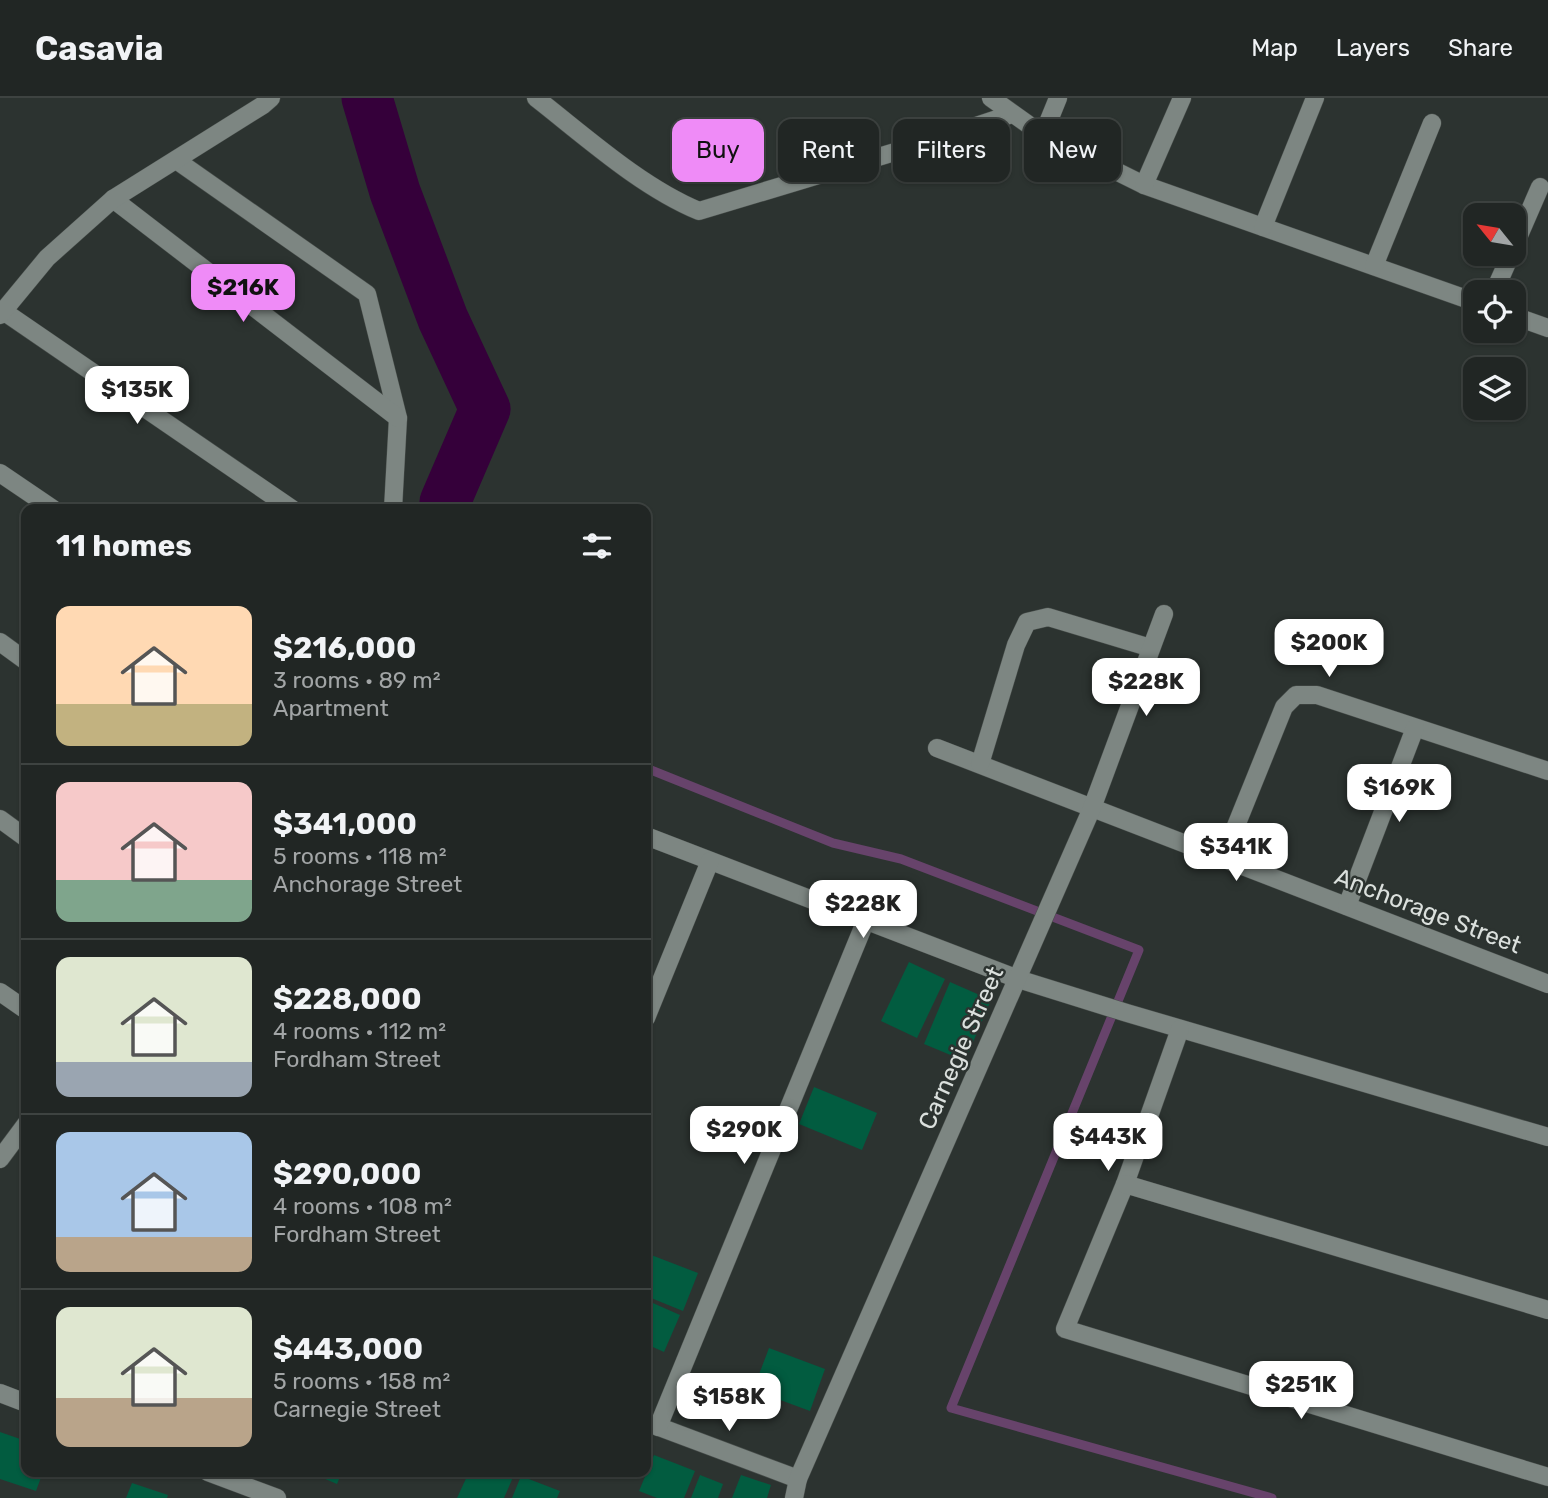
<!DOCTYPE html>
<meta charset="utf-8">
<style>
:root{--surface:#212624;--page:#2d3231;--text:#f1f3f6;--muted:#a2a5a6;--line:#3e4341;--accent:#ef8bf7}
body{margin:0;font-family:Rubik,sans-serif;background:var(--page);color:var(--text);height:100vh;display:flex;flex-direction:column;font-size:26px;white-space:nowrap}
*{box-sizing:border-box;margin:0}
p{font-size:23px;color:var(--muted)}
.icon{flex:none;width:38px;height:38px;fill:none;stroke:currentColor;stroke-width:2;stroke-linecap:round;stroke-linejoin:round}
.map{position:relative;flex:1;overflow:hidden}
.sheet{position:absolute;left:21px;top:406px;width:630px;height:973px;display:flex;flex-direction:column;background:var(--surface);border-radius:14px;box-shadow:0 2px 5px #0004,0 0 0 2px var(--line)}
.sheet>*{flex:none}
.guide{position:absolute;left:672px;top:21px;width:665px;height:63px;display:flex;gap:14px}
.needle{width:46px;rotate:300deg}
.fabs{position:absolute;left:1463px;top:105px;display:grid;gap:14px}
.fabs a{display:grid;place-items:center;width:63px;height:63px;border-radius:14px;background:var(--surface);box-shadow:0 2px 5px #0004,0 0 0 2px var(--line);font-size:35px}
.price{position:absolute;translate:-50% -60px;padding:0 16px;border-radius:14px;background:#fff;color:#222;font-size:23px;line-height:46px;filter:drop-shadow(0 2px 4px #0008)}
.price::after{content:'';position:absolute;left:50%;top:42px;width:21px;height:16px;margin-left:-10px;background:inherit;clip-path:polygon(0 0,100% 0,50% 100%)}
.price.active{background:var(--accent);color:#111}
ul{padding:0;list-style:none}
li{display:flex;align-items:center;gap:21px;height:175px;padding:0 35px}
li+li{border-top:2px solid var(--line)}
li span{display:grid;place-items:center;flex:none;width:196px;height:140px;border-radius:14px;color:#555}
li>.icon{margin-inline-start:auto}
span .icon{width:84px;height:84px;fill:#fffc;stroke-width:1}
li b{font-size:30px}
h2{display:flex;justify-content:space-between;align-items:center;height:84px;padding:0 35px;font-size:30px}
.tag{padding:0 24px;border-radius:14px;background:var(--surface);box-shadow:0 2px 5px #0004,0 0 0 2px var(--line);font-size:24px;line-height:63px}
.tag.active{background:var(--accent);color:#111}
header{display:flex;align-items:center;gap:42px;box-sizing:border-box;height:98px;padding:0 35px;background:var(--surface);border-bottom:2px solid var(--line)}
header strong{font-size:33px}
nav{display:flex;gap:38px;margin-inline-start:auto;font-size:24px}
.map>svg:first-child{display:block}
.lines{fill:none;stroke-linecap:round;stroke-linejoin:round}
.stream{stroke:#67436b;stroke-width:9}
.river{stroke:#35003a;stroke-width:51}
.building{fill:#025c40}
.street-casing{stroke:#484e4b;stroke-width:19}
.street{stroke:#7d8682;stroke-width:18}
.labels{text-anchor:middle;stroke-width:5;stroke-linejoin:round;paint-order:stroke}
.street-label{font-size:24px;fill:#dbe0dd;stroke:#2c3330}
</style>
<header>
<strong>Casavia</strong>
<nav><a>Map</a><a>Layers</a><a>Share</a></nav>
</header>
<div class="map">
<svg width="1548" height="1400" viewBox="0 0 1548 1400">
<rect width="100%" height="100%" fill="#2c3330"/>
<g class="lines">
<path class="stream" d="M646 670 833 745 901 761 1139 852 951 1310 1272 1400"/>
<path class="river" d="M367 0 395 94 443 221 485 311 445 404 447 411"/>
</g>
<g class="building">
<path d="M909 864 945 881 917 940 881 923Z"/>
<path d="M950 884 991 902 965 963 924 946Z"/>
<path d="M814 989 877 1015 862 1052 799 1026Z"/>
<path d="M646 1155 698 1175 683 1213 646 1198Z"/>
<path d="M646 1202 680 1217 664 1254 646 1246Z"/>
<path d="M769 1250 825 1271 810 1313 753 1292Z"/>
<path d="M0 1334 26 1343V1374H43L36 1393 0 1381Z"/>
<path d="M654 1357 695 1373 684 1400H657L639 1393Z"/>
<path d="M309 1374H342L337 1386Z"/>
<path d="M469 1374H506L514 1377 504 1400H457Z"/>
<path d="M700 1377 723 1386 718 1400H691Z"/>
<path d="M741 1377 771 1387 767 1400H732Z"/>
<path d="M521 1378 560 1393 557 1400H512Z"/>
<path d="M132 1385 168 1397 167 1400H126Z"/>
</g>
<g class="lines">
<defs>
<g id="street">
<path d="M536 0C586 39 641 89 699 113L928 44 1012 16"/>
<path d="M991 0 1043 37 1144 87 1475 204"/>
<path d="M1043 37 1058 0"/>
<path d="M176 62 367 196 398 320 393 411"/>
<path d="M1144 87 1182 0"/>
<path d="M113 101 398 320"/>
<path d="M1263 129 1315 0"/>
<path d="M1514 149 1540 89"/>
<path d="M1374 168 1432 25"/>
<path d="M1494 194 1511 156"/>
<path d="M3 213 292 411"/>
<path d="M0 217 47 160 113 101 263 7 271 0"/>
<path d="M1514 218 1548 230"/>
<path d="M0 375 53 411"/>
<path d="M0 544 26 563"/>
<path d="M937 650 1548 886"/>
<path d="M980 666 1016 547 1027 524 1048 519 1151 550"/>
<path d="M0 721 26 740"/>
<path d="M646 738 1018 881 1127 915 1548 1039"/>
<path d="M1223 760 1284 609 1296 597H1317L1548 673"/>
<path d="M1347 808 1415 630"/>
<path d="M0 894 26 912"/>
<path d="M646 920 710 763"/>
<path d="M1180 931 1125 1086 1065 1231 1548 1379"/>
<path d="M0 1061 26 1026"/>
<path d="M1125 1086 1548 1212"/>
<path d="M0 1295 26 1305"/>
<path d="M646 1324 798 1381"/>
<path d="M658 1329 866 822"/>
<path d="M208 1374 277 1400"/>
<path d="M794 1400 798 1381 1092 710 1164 516"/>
</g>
</defs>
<use href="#street" class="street-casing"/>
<use href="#street" class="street"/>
</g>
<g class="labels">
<g class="street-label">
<text transform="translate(1428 813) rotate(21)" y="8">Anchorage Street</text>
<text transform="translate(961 950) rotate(-66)" y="8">Carnegie Street</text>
</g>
</g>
</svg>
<div class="fabs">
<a><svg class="needle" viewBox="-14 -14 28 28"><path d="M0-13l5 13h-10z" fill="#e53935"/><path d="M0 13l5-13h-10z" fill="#a2a5a6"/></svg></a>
<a><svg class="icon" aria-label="locate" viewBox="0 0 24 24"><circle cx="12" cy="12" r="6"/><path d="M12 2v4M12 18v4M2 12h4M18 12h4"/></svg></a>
<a><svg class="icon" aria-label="layers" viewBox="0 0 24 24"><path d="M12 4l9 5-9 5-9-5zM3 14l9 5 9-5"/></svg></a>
</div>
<b class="price active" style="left:243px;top:226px">$216K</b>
<b class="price" style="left:137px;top:328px">$135K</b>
<b class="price" style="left:1329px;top:581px">$200K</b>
<b class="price" style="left:1146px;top:620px">$228K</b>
<b class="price" style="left:1399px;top:726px">$169K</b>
<b class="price" style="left:1236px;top:785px">$341K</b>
<b class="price" style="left:863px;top:842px">$228K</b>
<b class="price" style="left:744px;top:1068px">$290K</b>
<b class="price" style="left:1108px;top:1075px">$443K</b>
<b class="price" style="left:1301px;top:1323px">$251K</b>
<b class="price" style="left:729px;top:1335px">$158K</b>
<div class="guide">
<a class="tag active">Buy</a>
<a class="tag">Rent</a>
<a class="tag">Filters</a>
<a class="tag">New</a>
</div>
<section class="sheet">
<h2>11 homes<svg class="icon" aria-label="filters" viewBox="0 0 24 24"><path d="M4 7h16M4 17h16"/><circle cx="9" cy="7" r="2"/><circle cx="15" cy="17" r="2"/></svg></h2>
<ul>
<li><span style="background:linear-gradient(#ffd9b3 70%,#c2b280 0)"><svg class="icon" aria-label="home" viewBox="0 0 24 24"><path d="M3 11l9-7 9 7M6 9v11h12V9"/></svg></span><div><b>$216,000</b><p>3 rooms · 89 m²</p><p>Apartment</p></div></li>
<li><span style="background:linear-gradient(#f6c9c9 70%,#7fa58c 0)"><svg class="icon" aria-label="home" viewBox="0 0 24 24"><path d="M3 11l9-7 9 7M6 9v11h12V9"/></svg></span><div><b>$341,000</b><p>5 rooms · 118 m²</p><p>Anchorage Street</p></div></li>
<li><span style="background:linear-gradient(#dfe7d0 75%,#9aa5b1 0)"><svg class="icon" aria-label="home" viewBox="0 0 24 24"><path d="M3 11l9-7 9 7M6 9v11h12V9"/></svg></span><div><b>$228,000</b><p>4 rooms · 112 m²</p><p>Fordham Street</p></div></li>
<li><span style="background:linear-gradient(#a9c7e8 75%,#b9a48a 0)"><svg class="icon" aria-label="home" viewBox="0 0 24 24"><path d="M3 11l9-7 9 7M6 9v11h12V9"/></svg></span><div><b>$290,000</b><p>4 rooms · 108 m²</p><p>Fordham Street</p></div></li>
<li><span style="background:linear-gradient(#dfe7d0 65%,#b9a48a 0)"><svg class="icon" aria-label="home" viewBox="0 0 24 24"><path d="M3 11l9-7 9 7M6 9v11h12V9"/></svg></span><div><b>$443,000</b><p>5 rooms · 158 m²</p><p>Carnegie Street</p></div></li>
</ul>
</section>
</div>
